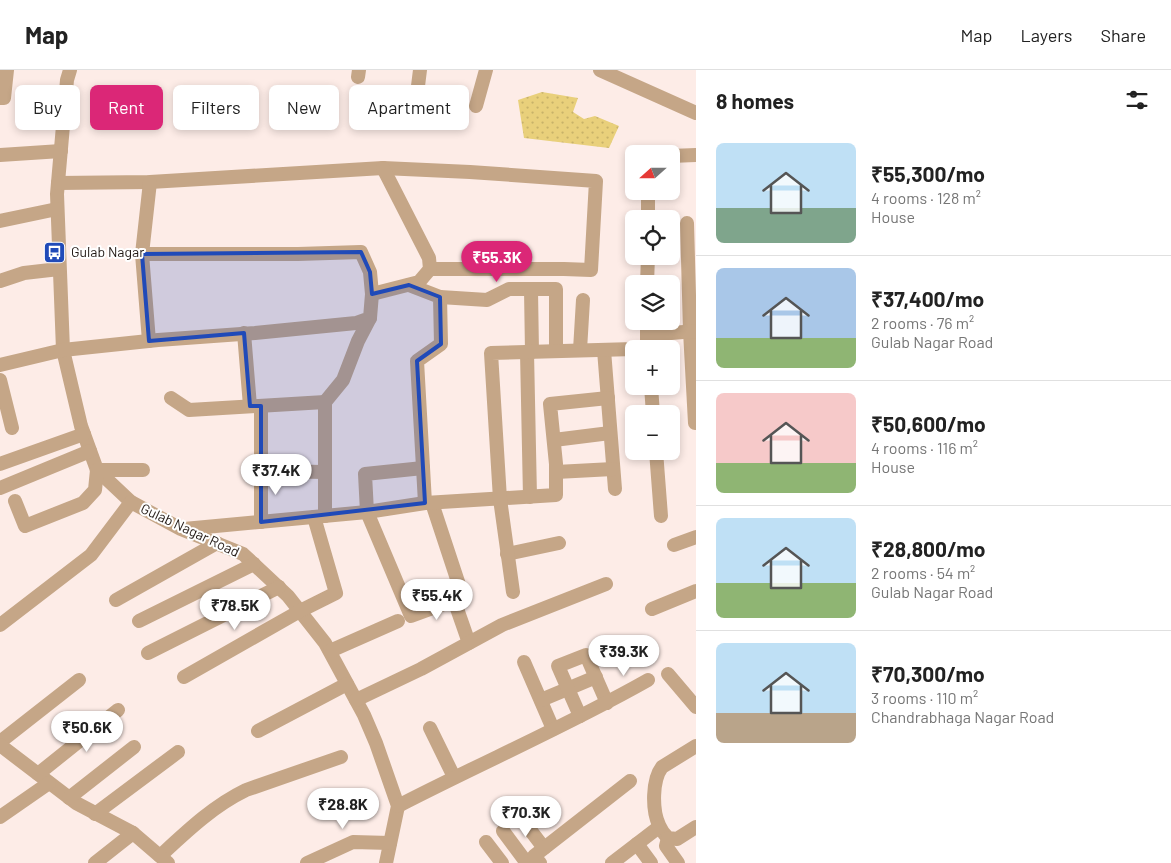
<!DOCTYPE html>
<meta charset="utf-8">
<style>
:root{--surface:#fff;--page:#f6f6f6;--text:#222;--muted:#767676;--line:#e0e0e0;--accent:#db2777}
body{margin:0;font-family:Barlow,sans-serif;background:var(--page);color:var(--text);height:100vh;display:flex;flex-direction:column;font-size:19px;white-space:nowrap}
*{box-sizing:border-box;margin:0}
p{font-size:16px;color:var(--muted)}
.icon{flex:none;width:28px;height:28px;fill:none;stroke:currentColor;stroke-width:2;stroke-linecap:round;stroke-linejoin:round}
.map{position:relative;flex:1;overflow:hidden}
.side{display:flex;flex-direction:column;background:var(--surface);width:475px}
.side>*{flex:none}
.guide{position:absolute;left:15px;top:15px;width:475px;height:45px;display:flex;gap:10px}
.needle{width:32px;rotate:249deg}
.controls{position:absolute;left:625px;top:75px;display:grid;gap:10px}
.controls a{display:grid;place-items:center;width:55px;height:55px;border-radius:8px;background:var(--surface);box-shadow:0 2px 8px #0003;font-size:25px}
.price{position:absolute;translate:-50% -42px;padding:0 11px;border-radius:18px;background:#fff;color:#222;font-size:16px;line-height:32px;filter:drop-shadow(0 1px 2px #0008)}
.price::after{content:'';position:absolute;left:50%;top:30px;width:15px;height:11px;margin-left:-8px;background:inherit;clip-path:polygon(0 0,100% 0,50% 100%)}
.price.current{background:var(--accent);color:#fff}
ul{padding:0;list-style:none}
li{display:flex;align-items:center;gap:15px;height:125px;padding:0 20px}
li+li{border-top:1px solid var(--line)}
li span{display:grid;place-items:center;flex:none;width:140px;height:100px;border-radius:8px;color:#555}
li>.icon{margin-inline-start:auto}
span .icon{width:60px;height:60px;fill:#fffc;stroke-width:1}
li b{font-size:21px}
h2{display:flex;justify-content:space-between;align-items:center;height:60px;padding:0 20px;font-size:21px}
.pill{padding:0 18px;border-radius:8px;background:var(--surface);box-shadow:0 2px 8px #0003;font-size:18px;line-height:45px}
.pill.current{background:var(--accent);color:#fff}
header{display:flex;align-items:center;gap:30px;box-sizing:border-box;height:70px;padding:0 25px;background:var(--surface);border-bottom:1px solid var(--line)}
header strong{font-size:24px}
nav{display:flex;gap:28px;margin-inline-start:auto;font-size:18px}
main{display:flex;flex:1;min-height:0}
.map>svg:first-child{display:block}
.grass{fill:url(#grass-dots)}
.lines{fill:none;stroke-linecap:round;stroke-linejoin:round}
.minor{stroke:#c5a687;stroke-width:14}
.marked{fill:#204ab8;fill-opacity:0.2;stroke:#204ab8;stroke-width:4;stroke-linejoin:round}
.labels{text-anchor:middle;stroke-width:4;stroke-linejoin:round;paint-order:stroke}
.poi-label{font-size:14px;fill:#221915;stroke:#fff;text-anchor:start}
.street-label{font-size:14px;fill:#221915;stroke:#fff}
</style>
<header>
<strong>Map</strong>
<nav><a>Map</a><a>Layers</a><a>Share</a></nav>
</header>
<main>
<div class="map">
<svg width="696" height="793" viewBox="0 0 696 793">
<defs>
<pattern id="grass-dots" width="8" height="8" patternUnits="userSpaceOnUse" patternTransform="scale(1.25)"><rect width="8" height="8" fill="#e9d07b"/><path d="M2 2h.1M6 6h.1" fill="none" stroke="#c8b269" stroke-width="1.8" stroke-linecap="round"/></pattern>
</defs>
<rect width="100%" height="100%" fill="#fdece7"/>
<path class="grass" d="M542 22 578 28 573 42 584 49 595 46 619 56 609 78 524 68 518 30Z"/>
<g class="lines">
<g class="minor">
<path d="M70 0 67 10 57 124 63 280 81 356 97 400 131 432 181 459 243 484 288 526 325 573 364 645 376 673 398 736 386 793"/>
<path d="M600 0 696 43"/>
<path d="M358 7 359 0"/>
<path d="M0 28H4L7 0"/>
<path d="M416 32 420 0"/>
<path d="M476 36 486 0"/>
<path d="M0 85 61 81"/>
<path d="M671 86 696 85"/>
<path d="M58 113 150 112 383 98 470 102 596 111 591 200 564 199H430"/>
<path d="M648 149V121"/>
<path d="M0 151 57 139"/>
<path d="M687 153 690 261 695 353"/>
<path d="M0 211 24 203 59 199"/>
<path d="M647 214 648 186"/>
<path d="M409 215 440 227 441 274 417 291 425 433"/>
<path d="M531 220 532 282"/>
<path d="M372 224 419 212 430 199 429 188 383 98"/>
<path d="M440 227 487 230 509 219H556V281"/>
<path d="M647 251V279"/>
<path d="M244 263 250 336"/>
<path d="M647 265 696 261"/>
<path d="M149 271 142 184 150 112"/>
<path d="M580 280 583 230"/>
<path d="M604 280 615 419"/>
<path d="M527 282 530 427"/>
<path d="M0 295 63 280 158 270 255 263 356 253 370 248 372 224 370 202 361 182 298 184H142"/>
<path d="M0 310 12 358"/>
<path d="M651 316 653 344"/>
<path d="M171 328 189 340 325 332"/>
<path d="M261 336V452"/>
<path d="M554 370 610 363"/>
<path d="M656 381 661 446"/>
<path d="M0 394 84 364"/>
<path d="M423 398 365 404 367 442 411 546 463 527 432 433"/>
<path d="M262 401 325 402"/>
<path d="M556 402 613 399"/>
<path d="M0 418 90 381"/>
<path d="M15 431 25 456 83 433 95 420 97 400H143"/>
<path d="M325 446V332L343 310 358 271 370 248"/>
<path d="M184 459 367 442 425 433 556 425V394L550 334 608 328"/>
<path d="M674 475 696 467"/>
<path d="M507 484 559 473"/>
<path d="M513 522 500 429 491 283 634 279"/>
<path d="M116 530 217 473"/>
<path d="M454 530 469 573"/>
<path d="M652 539 696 521"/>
<path d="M139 551 254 494"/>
<path d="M0 555 91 485 131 432"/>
<path d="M330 581 398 551"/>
<path d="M148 583 279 517"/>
<path d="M524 592 553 659"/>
<path d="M668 604 696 637"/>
<path d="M184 607 300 541 336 523 314 447"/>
<path d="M356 630 421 599 502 555 606 514"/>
<path d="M541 630 596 607"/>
<path d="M580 646 558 596 586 585 607 633"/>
<path d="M430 658 454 707"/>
<path d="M258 661 347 614"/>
<path d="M0 672 79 610"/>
<path d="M0 675 76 733 133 763"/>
<path d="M696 676 662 697C652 710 652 740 659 755 661 760 664 764 668 768L677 769 696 757"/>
<path d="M38 704 118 640"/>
<path d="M69 728 134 677"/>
<path d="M398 736C481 693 567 656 648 610"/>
<path d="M95 744 178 682"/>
<path d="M0 747 49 713"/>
<path d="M521 748 544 778"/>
<path d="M503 761 526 792"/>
<path d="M668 768 666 776 678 793"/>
<path d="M486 772 502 793"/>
<path d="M637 774 651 793"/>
<path d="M160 786C187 761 213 736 246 720L341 687"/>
<path d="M95 793 133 763 168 793"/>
<path d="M307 793 353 772 390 773"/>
<path d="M540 793 534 786 630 711"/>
<path d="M612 793 659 757"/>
</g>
</g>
<path class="marked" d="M361 182 370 202 372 224 409 215 440 227 441 274 417 291 425 433 261 452V336H250L244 263 149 271 142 184Z"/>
<defs>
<symbol id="bus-square" viewBox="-11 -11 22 22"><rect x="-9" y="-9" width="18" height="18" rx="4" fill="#204ab8" stroke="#fff"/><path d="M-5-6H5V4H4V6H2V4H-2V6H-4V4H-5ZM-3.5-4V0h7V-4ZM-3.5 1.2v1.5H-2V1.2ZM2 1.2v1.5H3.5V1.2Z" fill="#fff"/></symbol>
</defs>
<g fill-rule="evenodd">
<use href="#bus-square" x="42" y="170" width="25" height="25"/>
</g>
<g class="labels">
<g class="poi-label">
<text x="71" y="187">Gulab Nagar</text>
</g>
<g class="street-label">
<text transform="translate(190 460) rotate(25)" y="5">Gulab Nagar Road</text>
</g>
</g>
</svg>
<div class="controls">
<a><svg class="needle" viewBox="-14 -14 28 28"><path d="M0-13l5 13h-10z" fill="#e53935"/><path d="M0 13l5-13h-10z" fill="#767676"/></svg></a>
<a><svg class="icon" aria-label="locate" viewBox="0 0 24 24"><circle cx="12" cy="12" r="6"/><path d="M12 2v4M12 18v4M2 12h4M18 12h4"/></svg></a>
<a><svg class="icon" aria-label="layers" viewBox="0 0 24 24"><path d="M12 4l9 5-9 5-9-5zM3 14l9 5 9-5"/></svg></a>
<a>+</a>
<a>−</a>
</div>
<b class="price current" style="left:497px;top:213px">₹55.3K</b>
<b class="price" style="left:276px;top:426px">₹37.4K</b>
<b class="price" style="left:437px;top:551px">₹55.4K</b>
<b class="price" style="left:235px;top:561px">₹78.5K</b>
<b class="price" style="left:624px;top:607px">₹39.3K</b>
<b class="price" style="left:87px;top:683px">₹50.6K</b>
<b class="price" style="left:343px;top:760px">₹28.8K</b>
<b class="price" style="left:526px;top:768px">₹70.3K</b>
<div class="guide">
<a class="pill">Buy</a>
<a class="pill current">Rent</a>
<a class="pill">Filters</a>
<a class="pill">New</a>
<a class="pill">Apartment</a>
</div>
</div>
<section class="side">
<h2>8 homes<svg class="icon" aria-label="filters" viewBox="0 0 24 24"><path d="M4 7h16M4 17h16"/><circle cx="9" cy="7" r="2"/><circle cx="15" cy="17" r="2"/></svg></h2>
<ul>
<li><span style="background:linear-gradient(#bfe0f5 65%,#7fa58c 0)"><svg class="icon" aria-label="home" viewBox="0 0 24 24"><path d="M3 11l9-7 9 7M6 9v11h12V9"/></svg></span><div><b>₹55,300/mo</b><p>4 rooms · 128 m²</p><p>House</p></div></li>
<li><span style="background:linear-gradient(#a9c7e8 70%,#8fb573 0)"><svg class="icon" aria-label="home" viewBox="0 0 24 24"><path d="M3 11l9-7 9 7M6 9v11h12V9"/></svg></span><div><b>₹37,400/mo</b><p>2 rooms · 76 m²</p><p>Gulab Nagar Road</p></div></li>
<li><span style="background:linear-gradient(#f6c9c9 70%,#8fb573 0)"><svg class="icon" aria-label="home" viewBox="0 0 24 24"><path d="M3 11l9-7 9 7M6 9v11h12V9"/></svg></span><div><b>₹50,600/mo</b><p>4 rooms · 116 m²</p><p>House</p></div></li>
<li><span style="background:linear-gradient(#bfe0f5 65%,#8fb573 0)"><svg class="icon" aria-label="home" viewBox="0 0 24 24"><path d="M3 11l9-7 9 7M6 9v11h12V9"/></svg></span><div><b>₹28,800/mo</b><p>2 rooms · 54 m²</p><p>Gulab Nagar Road</p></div></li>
<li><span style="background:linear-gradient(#bfe0f5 70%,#b9a48a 0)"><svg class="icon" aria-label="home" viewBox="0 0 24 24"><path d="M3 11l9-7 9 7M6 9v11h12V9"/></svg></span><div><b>₹70,300/mo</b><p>3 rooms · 110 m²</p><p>Chandrabhaga Nagar Road</p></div></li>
</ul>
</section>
</main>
